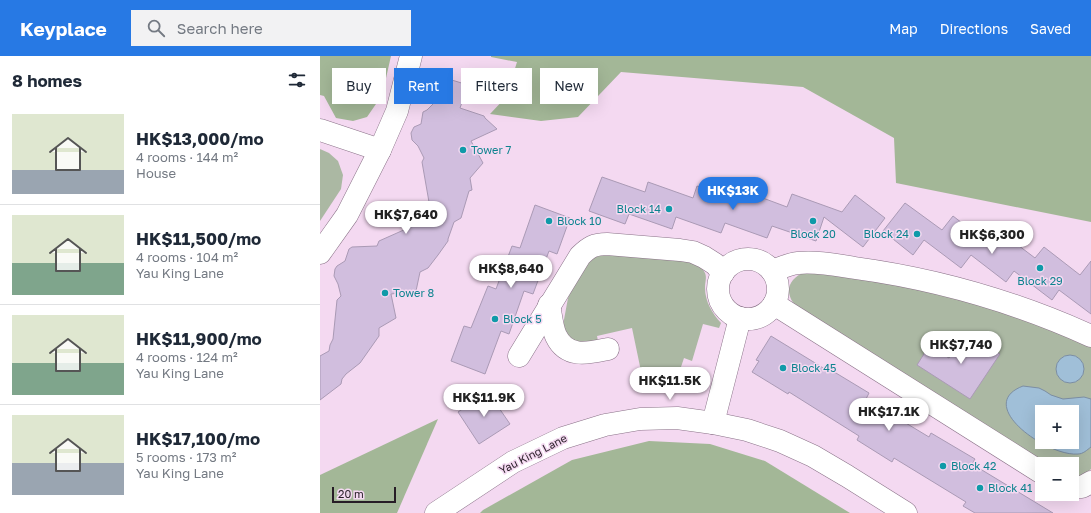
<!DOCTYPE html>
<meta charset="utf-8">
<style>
:root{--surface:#fff;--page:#f2f2f3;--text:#1f2937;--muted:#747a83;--line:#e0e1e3;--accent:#2779e4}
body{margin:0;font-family:"Golos Text",sans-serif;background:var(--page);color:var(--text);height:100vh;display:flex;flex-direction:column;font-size:15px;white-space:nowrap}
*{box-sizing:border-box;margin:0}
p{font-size:13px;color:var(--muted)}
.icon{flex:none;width:22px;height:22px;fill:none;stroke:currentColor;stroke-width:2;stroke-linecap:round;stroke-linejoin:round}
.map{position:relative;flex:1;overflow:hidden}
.side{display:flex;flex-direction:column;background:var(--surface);width:320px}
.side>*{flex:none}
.guide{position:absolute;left:12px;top:12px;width:380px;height:36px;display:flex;gap:8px}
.buttons{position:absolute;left:715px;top:349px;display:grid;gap:8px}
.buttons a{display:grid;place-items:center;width:44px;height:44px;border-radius:0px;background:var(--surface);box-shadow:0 4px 16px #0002;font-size:20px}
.scale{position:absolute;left:12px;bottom:10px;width:64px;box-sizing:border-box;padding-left:4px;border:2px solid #271d26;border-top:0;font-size:11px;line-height:14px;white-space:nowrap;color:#271d26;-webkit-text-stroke:3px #f4d9f1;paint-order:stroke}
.price{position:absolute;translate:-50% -34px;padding:0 9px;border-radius:14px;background:#fff;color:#222;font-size:13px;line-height:26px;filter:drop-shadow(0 1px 2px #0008)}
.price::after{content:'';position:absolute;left:50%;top:24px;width:12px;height:9px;margin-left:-6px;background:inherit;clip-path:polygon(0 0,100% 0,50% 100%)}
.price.on{background:var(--accent);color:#fff}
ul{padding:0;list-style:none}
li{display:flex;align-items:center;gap:12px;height:100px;padding:0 12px}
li+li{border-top:1px solid var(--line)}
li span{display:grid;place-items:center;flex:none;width:112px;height:80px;border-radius:0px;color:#555}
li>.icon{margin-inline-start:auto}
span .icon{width:48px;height:48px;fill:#fffc;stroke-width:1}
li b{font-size:17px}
h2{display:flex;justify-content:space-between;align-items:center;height:48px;padding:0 12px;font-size:17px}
.tag{padding:0 14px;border-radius:0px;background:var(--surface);box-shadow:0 4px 16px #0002;font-size:14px;line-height:36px}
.tag.on{background:var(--accent);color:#fff}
header{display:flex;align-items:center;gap:24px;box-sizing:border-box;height:56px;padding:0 20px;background:var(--accent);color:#fff}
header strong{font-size:19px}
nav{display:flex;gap:22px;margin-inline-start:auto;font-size:14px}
.search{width:280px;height:36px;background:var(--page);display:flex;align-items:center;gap:10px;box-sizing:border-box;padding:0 14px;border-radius:0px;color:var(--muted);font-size:15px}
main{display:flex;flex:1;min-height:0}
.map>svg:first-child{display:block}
.green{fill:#abb8a3;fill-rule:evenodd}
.forest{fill:#a3b797}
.water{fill:#a0bfd8;stroke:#7c8ea3;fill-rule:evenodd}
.building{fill:#d1bede;stroke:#aa9ab5}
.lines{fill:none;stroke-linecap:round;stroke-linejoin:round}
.minor-casing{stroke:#8a7288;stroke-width:23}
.minor{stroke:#fff;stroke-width:22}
.culture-dot{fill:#0f9aa8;stroke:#f4d9f1;stroke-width:1.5}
.labels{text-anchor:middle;stroke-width:3;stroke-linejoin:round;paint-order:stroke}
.culture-label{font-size:11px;fill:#0d838f;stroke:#f4d9f1;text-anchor:start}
.street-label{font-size:11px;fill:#271d26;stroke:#f4d9f1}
</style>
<header>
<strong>Keyplace</strong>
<div class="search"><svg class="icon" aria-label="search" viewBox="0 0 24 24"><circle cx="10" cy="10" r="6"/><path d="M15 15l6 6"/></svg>Search here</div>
<nav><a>Map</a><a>Directions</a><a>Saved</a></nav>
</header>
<main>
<section class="side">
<h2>8 homes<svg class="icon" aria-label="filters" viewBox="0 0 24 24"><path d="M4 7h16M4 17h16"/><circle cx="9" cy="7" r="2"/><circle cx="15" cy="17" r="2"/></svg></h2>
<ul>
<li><span style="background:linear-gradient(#dfe7d0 70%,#9aa5b1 0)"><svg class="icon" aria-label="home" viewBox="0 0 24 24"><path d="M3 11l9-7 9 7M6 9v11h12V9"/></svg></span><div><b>HK$13,000/mo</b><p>4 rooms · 144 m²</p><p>House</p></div></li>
<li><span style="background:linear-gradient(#dfe7d0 60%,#7fa58c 0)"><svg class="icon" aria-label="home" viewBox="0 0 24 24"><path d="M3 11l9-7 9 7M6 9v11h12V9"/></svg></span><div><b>HK$11,500/mo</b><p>4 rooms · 104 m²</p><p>Yau King Lane</p></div></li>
<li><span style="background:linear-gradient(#dfe7d0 60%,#7fa58c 0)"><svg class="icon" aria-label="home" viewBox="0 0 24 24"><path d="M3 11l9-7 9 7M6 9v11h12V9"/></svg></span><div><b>HK$11,900/mo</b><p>4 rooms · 124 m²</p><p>Yau King Lane</p></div></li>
<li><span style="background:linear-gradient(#dfe7d0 60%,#9aa5b1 0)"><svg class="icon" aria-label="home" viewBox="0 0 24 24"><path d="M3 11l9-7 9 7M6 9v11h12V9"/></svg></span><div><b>HK$17,100/mo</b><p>5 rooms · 173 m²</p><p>Yau King Lane</p></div></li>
</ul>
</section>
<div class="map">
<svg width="771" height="457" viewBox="0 0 771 457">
<rect width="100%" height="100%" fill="#f4d9f1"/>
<g class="green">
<path d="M0 93 9 97 18 105 23 119 21 133 0 165Z"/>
<path d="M279 198C299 199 318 201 337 202 346 203 356 202 365 204 372 206 382 210 385 217 387 222 385 226 385 232 385 245 392 257 401 267L399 272 383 268 372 305 364 302 360 314 322 320 312 272 277 280 278 285 261 288 248 281 243 269 248 242 256 223 267 206Z"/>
<path d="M485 216H501L608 235 662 249 715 267 771 290V413C765 419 761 421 752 421V408H726L477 251C464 238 467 223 485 216ZM722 356H752V386H722Z"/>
</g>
<g class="forest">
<path d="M0 0H71L64 31 56 48 47 61 33 65 16 62 4 40 0 39Z"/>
<path d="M171 0H771V166L576 127 574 82 483 31 301 16 258 61 221 65 170 58 186 41 197 6 171 1Z"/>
<path d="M118 363 77 457H0V419Z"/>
<path d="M329 385 390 388 445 405 530 457H160L163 454 252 404Z"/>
</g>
<g class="water">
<circle cx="750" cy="313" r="14"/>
<path d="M703 330 719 332 725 335 731 339 743 343 764 341 771 343V391C767 394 763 398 758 398 728 401 653 349 703 330ZM722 356H752V386H722Z"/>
</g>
<g class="building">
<path d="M122 21 148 29 140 52 164 60 165 62 177 73 151 85 163 107 150 122 152 134 149 135 141 162 134 166 128 183V185L118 199 108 212 100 216 96 235 71 238 76 262 59 272V280L40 307 26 318 22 323 21 328 0 344V300L9 295 10 289 13 283 17 244 21 240 18 228 14 220 15 213 17 210 25 205 29 193 32 191 57 190 59 185 95 169 100 164 107 161 109 146 102 106 104 102 98 90 92 84 91 77 94 71 101 68 103 56 107 54 113 48Z"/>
<path d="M282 121 325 136 328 126 373 142 377 130 420 145 424 135 467 151 472 138 522 156 535 139 565 162 543 191 504 161 496 185 452 170 447 182 405 167 401 177 356 161 352 173 309 158 305 168 269 155Z"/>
<path d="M585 147 622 174 633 160 668 187 678 174 715 202 724 191 760 219 771 205V258L739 234 732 244 694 215 686 226 651 199 641 212 604 184 593 199 563 175Z"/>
<path d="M215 149 250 162 237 198 229 195 213 238 204 235 189 278 181 275 165 318 131 305 144 270 151 272 168 230 176 233 192 190 200 192Z"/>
<path d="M646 276 680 298 650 343 597 309 609 290 629 302Z"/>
<path d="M451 280 505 313 506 311 549 337 546 343 609 381 611 377 655 403 652 408 733 457H655L643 450 646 446 574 402 572 406 537 384 539 380 469 336 468 338 432 316 439 305 436 304Z"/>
<path d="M168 336 190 368 159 388 138 356Z"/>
</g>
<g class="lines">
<defs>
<g id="minor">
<path d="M0 74 60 94"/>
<path d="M0 197 27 159 60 94 77 55 91 0"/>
<circle cx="428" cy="233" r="30"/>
<path d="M452 215C460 212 469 208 478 207 497 205 516 209 535 212 616 223 696 246 771 280"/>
<path d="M454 248 722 417"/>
<path d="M229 249C231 258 232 272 236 280 247 303 269 297 288 293"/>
<path d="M199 300 260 200C269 191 274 188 287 188L360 194 373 196 384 201 395 208 403 217"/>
<path d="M393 367 420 262"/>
<path d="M752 431H762L771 426"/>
<path d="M116 457 193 406 243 382 285 369 320 363 357 362 393 367 427 374 460 385 493 400 527 420 586 457"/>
</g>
</defs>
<use href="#minor" class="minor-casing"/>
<use href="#minor" class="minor"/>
</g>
<g class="culture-dot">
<circle cx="143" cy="94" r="4"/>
<circle cx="349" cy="153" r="4"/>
<circle cx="229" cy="165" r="4"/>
<circle cx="493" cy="165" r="4"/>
<circle cx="597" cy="178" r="4"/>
<circle cx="720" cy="212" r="4"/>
<circle cx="65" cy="237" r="4"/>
<circle cx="175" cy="263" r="4"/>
<circle cx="463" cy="312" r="4"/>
<circle cx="623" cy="410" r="4"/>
<circle cx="660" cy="432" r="4"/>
</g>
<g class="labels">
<g class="culture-label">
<text x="151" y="98">Tower 7</text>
<text x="341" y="157" text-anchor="end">Block 14</text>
<text x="237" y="169">Block 10</text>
<text x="493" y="182" text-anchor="middle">Block 20</text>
<text x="589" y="182" text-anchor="end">Block 24</text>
<text x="720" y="229" text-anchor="middle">Block 29</text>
<text x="73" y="241">Tower 8</text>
<text x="183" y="267">Block 5</text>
<text x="471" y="316">Block 45</text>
<text x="631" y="414">Block 42</text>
<text x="668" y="436">Block 41</text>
</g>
<g class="street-label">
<text transform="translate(213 398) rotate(-27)" y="4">Yau King Lane</text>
</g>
</g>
</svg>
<div class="buttons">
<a>+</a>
<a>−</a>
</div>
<div class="scale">20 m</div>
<b class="price on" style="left:413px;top:155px">HK$13K</b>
<b class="price" style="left:86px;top:179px">HK$7,640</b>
<b class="price" style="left:672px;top:199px">HK$6,300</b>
<b class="price" style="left:191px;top:233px">HK$8,640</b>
<b class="price" style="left:641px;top:309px">HK$7,740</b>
<b class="price" style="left:350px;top:345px">HK$11.5K</b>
<b class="price" style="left:164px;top:362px">HK$11.9K</b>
<b class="price" style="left:569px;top:376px">HK$17.1K</b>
<div class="guide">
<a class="tag">Buy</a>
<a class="tag on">Rent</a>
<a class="tag">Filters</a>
<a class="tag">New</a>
</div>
</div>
</main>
